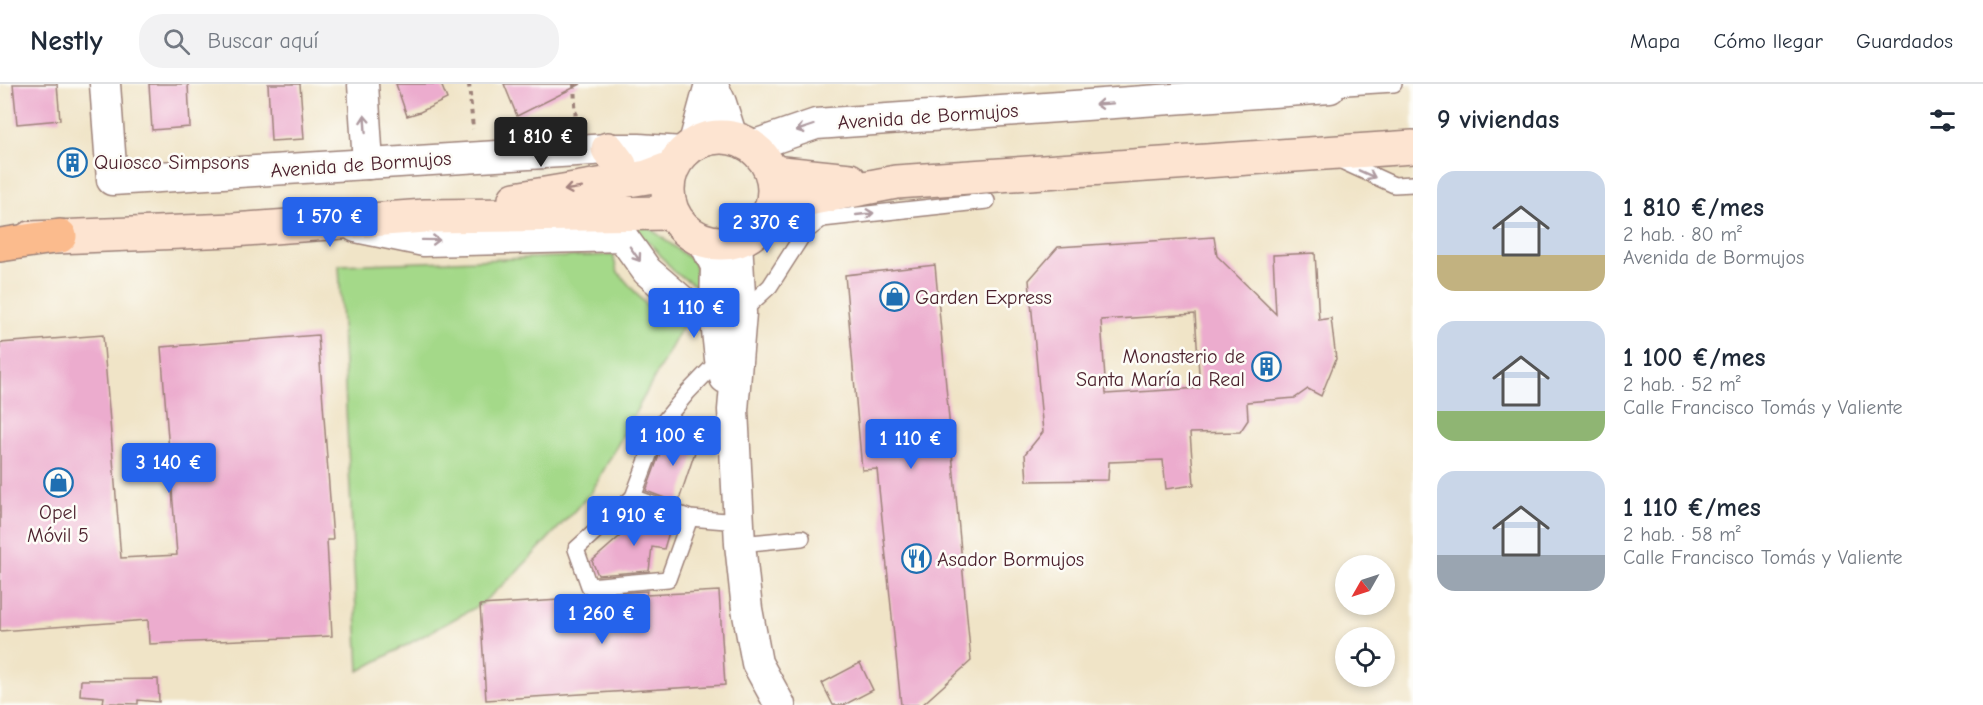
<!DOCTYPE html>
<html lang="es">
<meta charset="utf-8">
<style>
:root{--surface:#fff;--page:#f2f2f3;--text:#1f2937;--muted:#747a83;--line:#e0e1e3;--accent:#2563eb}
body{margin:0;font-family:"Comic Neue",sans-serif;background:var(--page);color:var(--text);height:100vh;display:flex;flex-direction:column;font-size:22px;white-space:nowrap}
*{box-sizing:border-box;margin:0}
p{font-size:20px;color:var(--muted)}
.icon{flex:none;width:33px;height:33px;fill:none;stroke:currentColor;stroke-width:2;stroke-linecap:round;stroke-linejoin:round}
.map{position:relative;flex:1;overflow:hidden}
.panel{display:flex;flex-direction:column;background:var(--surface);width:570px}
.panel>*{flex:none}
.needle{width:39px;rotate:231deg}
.fabs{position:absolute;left:1335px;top:471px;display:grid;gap:12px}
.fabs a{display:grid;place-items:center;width:60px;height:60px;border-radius:50%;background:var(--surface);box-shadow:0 3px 9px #0003;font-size:30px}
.price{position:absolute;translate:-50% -51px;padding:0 14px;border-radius:6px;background:var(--accent);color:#fff;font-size:20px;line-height:39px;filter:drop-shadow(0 2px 3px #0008)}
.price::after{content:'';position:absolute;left:50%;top:36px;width:18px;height:14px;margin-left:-9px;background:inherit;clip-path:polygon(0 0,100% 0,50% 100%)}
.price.on{background:#222;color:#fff}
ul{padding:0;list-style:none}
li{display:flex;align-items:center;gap:18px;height:150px;padding:0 24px}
li span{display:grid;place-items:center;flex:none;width:168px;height:120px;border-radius:18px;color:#555}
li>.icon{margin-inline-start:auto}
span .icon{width:72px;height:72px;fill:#fffc;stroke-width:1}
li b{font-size:26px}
h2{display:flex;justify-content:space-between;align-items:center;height:72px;padding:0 24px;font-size:26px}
header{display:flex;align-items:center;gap:36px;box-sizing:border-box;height:84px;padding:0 30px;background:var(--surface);border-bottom:2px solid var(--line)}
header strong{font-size:28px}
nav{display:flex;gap:33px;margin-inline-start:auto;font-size:21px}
.search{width:420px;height:54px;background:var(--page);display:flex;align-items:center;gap:15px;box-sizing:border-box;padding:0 21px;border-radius:24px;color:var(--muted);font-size:22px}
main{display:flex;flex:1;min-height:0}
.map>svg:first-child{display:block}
.green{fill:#a4d989;stroke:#777c5a;stroke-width:1.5}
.building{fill:#ecacce;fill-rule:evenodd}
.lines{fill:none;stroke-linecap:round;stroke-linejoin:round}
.service-casing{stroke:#9d8279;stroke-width:18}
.minor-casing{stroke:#9d8279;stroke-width:33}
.secondary-casing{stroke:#9d8279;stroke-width:36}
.motorway-casing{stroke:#9d8279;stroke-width:36}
.path{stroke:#9d8279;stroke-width:4;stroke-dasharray:4.5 4.5;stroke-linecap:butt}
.service{stroke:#fff;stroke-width:15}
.minor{stroke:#fff;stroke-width:30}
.secondary{stroke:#fde4d1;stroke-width:33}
.motorway{stroke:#fbbb8d;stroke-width:33}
.oneway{stroke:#ae9aa0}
.oneway2{stroke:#a4827e}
.labels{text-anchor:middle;stroke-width:5;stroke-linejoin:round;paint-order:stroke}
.street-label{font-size:20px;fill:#4a1f2b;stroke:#fdfcf7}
.poi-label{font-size:20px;fill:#4a1f2b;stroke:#fdfcf7;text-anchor:start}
</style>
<header>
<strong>Nestly</strong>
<div class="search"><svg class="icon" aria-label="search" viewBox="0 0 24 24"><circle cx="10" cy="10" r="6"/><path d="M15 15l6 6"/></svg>Buscar aquí</div>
<nav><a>Mapa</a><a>Cómo llegar</a><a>Guardados</a></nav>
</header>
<main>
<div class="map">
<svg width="1413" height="621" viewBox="0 0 1413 621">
<rect width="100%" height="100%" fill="#fdfcf7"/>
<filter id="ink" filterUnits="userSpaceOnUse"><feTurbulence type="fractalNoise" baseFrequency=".0167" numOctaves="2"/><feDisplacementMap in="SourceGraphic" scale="12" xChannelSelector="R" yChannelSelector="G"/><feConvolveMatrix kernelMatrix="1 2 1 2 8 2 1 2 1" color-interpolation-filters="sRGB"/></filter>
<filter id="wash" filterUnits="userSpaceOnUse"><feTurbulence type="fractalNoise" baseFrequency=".008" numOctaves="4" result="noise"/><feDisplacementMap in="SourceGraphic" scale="24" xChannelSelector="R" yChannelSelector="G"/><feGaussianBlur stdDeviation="1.35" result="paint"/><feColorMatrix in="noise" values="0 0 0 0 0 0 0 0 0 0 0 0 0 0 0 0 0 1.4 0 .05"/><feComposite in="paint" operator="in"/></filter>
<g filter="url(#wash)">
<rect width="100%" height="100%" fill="#f0e4c7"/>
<g class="green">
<path d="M642 138 694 178 698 203 675 189 652 161 629 144Z"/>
<path d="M613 171 617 187 654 230 684 240 591 409 516 489 480 521 359 587 339 181Z"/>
</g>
<g id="blocks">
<g class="building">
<path d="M13 0H57L60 36 17 40Z"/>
<path d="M149 0H188L190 43 152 46Z"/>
<path d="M268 0H300L304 55 271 57Z"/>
<path d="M396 0H441L447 15 420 28 407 32Z"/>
<path d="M504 0H581L517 32Z"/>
<path d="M1214 153 1217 172 1276 230 1273 171 1315 169 1319 236 1331 234 1336 275 1321 312 1308 305 1295 314 1247 318 1248 336 1240 348 1190 349 1194 401 1166 405 1163 376 1109 378 1108 396 1027 397 1025 370 1043 348 1029 196 1058 163ZM1195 230 1200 304 1106 310 1101 236Z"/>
<path d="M935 181 971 577 922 621H901L877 385 862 386 845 191Z"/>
<path d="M103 251 121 474 177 471 161 263 318 251 333 456H327L332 552 149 560 148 536 0 547V259Z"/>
<path d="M668 347 699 356 678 419 646 407Z"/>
<path d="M640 426 672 438 664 465 652 463 649 487 598 491 592 477 636 438Z"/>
<path d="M647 507 646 511 719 507 725 601 486 616 480 521 606 513 605 510Z"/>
<path d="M860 579 873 606 844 621H833L822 599Z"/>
<path d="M158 595 159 618 138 616V620L103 619 104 613 80 611 81 596Z"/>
</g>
</g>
</g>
<g filter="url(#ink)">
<use href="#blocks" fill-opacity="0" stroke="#9d8279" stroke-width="1.5"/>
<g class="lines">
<defs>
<g id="service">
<path d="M1330 4 1394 0"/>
<path d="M1337 75 1394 101 1413 100"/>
<path d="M764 137 822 135 987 117"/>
<path d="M741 229 770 202 804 149 822 135"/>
<path d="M720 275 688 308 660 342 633 413 690 434 738 438"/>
<path d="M633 413 576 465 589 502 668 495 690 434"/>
<path d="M740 460 802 454"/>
</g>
<g id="minor">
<path d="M105 0 112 96 608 65H639L682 68"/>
<path d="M363 0 368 80"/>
<path d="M712 0 721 19 732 53"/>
<path d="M694 59 710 0"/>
<path d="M752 62 816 40 1330 4V0"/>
<path d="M356 143 424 157 622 152 647 187 689 223 715 228"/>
<path d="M703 156 716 182 715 228 720 275 725 294"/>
<path d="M737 157 741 229 733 326 740 460 747 525 757 579 780 621"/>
</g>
<g id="secondary">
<circle cx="721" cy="106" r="53"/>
<path d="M608 65 620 81 617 98"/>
<path d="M772 88 850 96"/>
<path d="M515 115 647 93 671 84"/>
<path d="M772 122 896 98 1413 63"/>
<path d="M30 154 233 146 425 132 672 129"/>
</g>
<path id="motorway" d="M0 161 60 152"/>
</defs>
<use href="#service" class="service-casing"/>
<use href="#minor" class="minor-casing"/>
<use href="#secondary" class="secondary-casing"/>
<use href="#motorway" class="motorway-casing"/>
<g class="path">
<path d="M469 0 473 45"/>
<path d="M574 0 576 39"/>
</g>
<use href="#service" class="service"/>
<use href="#minor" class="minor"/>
<use href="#secondary" class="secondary"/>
<use href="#motorway" class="motorway"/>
</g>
<defs><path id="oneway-shaft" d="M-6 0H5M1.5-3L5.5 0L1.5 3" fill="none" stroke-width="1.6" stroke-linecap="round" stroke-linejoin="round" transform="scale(1.5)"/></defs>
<g class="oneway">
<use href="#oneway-shaft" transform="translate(1104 20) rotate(176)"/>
<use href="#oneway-shaft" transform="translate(365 40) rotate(-94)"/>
<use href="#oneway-shaft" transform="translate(805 44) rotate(162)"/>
<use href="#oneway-shaft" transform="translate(1367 90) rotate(24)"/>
<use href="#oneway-shaft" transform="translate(865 130) rotate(-6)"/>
<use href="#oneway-shaft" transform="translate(431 156) rotate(1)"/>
<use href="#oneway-shaft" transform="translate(635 170) rotate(55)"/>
</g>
<use class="oneway2" href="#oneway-shaft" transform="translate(573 105) rotate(171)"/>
</g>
<defs>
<symbol id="building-ring" viewBox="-11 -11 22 22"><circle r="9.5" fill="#fdfcf7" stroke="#1f6fb2" stroke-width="1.5"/><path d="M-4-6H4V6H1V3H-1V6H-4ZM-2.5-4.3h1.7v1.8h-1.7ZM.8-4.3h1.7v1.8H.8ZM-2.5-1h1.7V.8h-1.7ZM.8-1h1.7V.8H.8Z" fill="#1f6fb2"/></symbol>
<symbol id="shop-ring" viewBox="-11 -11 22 22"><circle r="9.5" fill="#fdfcf7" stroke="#1f6fb2" stroke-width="1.5"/><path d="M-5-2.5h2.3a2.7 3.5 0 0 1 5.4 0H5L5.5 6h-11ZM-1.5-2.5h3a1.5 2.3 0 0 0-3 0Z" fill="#1f6fb2"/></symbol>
<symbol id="restaurant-ring" viewBox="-11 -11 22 22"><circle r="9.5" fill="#fdfcf7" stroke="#1f6fb2" stroke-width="1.5"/><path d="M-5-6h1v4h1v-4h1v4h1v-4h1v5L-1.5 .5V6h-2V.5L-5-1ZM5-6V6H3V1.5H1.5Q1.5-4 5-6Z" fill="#1f6fb2"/></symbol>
</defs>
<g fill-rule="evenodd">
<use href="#building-ring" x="56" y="62" width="33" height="33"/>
<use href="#shop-ring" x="878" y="196" width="33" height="33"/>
<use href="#building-ring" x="1250" y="266" width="33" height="33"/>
<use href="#shop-ring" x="42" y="382" width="33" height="33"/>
<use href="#restaurant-ring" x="900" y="458" width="33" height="33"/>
</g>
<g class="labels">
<g class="street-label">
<text transform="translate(928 32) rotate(-4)" y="7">Avenida de Bormujos</text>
<text transform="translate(361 80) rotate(-4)" y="7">Avenida de Bormujos</text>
</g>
<g class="poi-label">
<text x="94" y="85">Quiosco Simpsons</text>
<text x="915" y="220">Garden Express</text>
<text x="1245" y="279" text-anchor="end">Monasterio de<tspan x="1245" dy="23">Santa María la Real</tspan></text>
<text x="58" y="435" text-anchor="middle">Opel<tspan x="58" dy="23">Móvil 5</tspan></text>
<text x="937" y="482">Asador Bormujos</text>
</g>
</g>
</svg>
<div class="fabs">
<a><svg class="needle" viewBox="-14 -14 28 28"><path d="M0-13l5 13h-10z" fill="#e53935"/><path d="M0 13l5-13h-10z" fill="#747a83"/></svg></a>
<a><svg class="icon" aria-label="locate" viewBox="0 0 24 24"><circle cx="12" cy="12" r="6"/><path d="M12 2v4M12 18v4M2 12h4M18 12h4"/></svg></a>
</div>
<b class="price on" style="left:541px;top:84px">1 810 €</b>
<b class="price" style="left:330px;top:164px">1 570 €</b>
<b class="price" style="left:767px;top:170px">2 370 €</b>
<b class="price" style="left:694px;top:255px">1 110 €</b>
<b class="price" style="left:673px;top:383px">1 100 €</b>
<b class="price" style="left:911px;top:386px">1 110 €</b>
<b class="price" style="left:169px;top:410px">3 140 €</b>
<b class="price" style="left:634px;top:463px">1 910 €</b>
<b class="price" style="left:602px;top:561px">1 260 €</b>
</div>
<section class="panel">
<h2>9 viviendas<svg class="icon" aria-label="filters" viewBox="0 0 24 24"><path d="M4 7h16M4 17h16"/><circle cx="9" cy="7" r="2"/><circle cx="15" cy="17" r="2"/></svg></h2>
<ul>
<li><span style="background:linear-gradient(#c9d6e8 70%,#c2b280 0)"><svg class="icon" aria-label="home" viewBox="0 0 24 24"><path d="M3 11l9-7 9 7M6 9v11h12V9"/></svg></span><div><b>1 810 €/mes</b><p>2 hab. · 80 m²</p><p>Avenida de Bormujos</p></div></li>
<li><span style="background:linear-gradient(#c9d6e8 75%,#8fb573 0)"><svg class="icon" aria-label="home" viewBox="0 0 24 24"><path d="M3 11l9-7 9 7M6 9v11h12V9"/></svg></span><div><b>1 100 €/mes</b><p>2 hab. · 52 m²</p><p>Calle Francisco Tomás y Valiente</p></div></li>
<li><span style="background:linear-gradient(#c9d6e8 70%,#9aa5b1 0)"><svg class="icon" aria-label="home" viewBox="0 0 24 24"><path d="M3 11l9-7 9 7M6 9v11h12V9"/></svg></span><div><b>1 110 €/mes</b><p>2 hab. · 58 m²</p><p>Calle Francisco Tomás y Valiente</p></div></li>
</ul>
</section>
</main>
